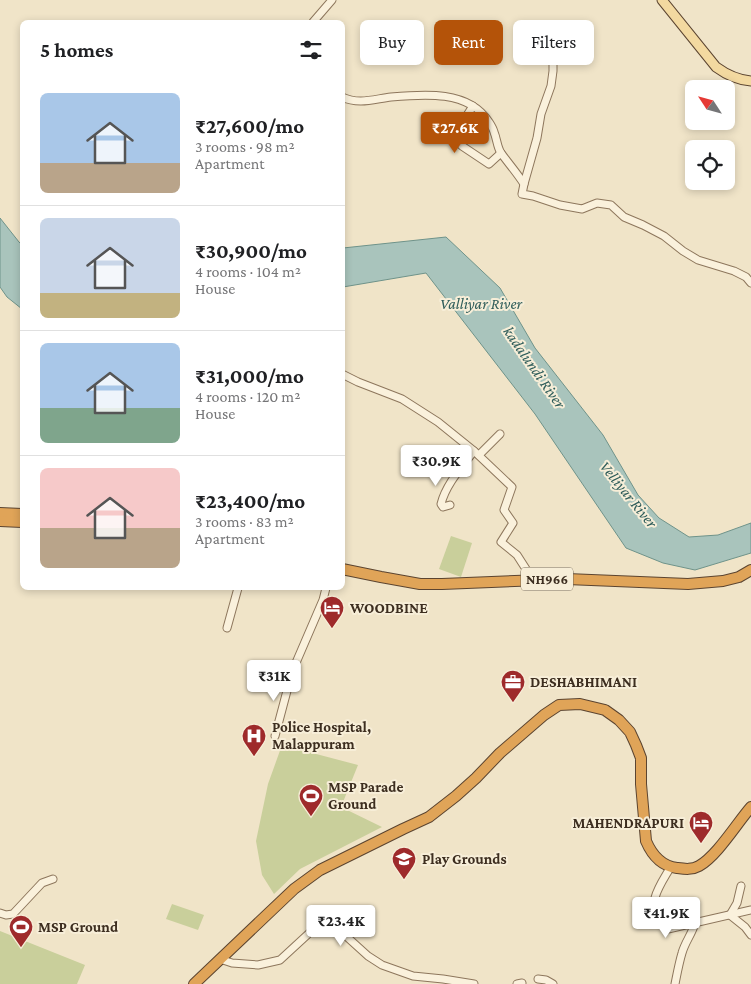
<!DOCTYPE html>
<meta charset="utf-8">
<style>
:root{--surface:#fff;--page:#f2f2f2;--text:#202124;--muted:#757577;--line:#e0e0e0;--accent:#b45309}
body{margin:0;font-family:"Crimson Pro",serif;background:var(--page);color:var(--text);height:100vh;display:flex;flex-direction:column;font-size:19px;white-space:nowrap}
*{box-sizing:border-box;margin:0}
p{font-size:16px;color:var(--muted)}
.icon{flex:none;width:28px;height:28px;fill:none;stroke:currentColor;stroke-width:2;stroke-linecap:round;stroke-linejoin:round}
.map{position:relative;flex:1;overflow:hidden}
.sheet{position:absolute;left:20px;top:20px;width:325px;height:570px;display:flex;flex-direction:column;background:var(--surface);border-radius:8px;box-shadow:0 2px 8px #0003}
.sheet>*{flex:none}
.banner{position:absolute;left:360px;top:20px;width:315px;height:45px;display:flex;gap:10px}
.needle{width:32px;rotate:306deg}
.controls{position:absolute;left:685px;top:80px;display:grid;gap:10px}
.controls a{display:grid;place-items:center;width:50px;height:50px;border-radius:8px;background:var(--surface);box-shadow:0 2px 8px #0003;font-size:25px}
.price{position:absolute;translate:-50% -42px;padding:0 11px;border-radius:5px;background:#fff;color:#222;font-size:16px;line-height:32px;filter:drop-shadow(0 1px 2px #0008)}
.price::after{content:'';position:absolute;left:50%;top:30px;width:15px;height:11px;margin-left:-8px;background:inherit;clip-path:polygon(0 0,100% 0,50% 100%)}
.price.selected{background:var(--accent);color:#fff}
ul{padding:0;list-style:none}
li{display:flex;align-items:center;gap:15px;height:125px;padding:0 20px}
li+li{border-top:1px solid var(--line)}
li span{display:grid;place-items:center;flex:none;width:140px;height:100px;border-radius:8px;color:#555}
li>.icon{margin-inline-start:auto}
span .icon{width:60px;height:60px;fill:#fffc;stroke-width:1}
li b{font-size:21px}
h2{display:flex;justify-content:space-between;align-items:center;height:60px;padding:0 20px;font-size:21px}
.tag{padding:0 18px;border-radius:8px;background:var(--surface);box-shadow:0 2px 8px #0003;font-size:18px;line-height:45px}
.tag.selected{background:var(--accent);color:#fff}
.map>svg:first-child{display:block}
.green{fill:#c9cf9b}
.water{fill:#a9c4bc;stroke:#6f938a}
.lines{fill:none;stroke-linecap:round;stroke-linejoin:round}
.minor-casing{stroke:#8d765c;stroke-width:9}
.major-casing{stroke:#5b4430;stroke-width:11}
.highway-casing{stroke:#5b4430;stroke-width:12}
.minor{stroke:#faf1dc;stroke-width:7}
.major{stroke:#f3d9a0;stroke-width:9}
.highway{stroke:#e0a458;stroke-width:10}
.labels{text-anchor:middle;stroke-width:4;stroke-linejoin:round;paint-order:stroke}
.shield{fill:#f7eed8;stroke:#756857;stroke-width:1}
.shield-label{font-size:14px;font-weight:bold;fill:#3d2e20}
.poi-label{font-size:15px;font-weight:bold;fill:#3d2e20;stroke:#f7eed8;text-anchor:start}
.water-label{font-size:16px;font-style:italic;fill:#2f5d5a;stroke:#f7eed8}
</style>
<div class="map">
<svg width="751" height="984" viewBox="0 0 751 984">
<rect width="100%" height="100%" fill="#f0e4c8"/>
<g class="green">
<path d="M451 536 472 543 461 577 439 569Z"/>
<path d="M282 745 358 765 341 807 382 827 300 869 274 894 262 875 256 841 268 784Z"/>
<path d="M172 904 204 915 198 930 166 919Z"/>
<path d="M0 931 85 965 77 984H0Z"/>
</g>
<g class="water">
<path d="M0 218 19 242 22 245V309L7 297 0 287Z"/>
<path d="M446 237 500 288 535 348 603 435 638 495 659 518 689 537 718 535 751 523V553L695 570 663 563 626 548 535 414 426 273 343 287V248Z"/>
</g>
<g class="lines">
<defs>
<g id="minor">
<path d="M313 22 332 0"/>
<path d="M342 97C359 105 374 99 391 97 424 94 469 90 489 122 491 125 493 128 494 132 497 139 497 147 501 153 509 164 517 173 524 184L522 194 533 196 560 205 582 209 597 203 611 205 624 217 643 225 664 236 683 251 698 260 734 271 746 277 751 283"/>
<path d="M473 106 453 137 462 146 489 164 501 153"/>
<path d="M524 184 537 138 541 114 551 86 553 71V42"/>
<path d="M342 374 358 382 402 399 438 422 474 451 512 487 504 510 513 523 501 542 517 555 533 580"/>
<path d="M479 455 500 434"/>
<path d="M450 505 443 507 441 504C446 484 462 467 474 451"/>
<path d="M227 628 238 588"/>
<path d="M264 673C274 675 284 677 292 672L323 600 326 588"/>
<path d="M275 736 292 672"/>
<path d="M670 868C661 884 646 903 659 921 661 924 666 926 668 929L751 910"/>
<path d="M741 886 737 903 730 915 745 927 751 935"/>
<path d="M0 913 6 915 13 914 42 883 53 879"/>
<path d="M220 959 232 963 258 965 280 960 318 925 336 927 368 956 382 965 413 976 443 979 474 984"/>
<path d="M538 979 546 980 553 984"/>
<path d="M517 984 522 983"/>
<path d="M675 984C677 974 679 963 682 953 685 942 692 934 695 923"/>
</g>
<path id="major" d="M662 0 716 67C727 75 737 80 751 81"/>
<g id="highway">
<path d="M0 513 22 514"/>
<path d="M0 521 22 522"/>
<path d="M342 569 381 577 420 584H442L567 579 688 584 723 581 739 577 751 570"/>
<path d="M194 984 294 889 320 870 403 829 429 817 456 796 476 778 500 753 544 715 559 705 580 704 605 710 619 720 630 732 636 745 641 758V784L646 841C652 855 661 866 677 868 685 869 692 870 699 866 717 856 737 823 751 807"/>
</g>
</defs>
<use href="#minor" class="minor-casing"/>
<use href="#major" class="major-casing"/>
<use href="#highway" class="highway-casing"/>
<use href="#minor" class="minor"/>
<use href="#major" class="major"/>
<use href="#highway" class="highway"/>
</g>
<defs>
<symbol id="hotel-pin" viewBox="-11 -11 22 30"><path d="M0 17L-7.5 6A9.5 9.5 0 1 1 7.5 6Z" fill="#9e2a2b" stroke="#f7eed8"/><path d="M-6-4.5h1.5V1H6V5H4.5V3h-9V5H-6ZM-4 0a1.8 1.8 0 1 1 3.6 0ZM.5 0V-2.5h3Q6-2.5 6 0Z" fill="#fff"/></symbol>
<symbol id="office-pin" viewBox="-11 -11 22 30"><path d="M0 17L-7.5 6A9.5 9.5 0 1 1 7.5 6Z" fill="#9e2a2b" stroke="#f7eed8"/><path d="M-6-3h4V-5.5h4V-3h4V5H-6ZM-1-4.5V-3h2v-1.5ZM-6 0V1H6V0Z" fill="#fff"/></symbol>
<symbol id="hospital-pin" viewBox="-11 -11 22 30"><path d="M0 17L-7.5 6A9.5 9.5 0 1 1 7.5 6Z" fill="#9e2a2b" stroke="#f7eed8"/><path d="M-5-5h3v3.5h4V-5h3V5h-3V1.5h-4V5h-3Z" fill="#fff"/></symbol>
<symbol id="stadium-pin" viewBox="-11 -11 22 30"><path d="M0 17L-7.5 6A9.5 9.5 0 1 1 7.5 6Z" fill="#9e2a2b" stroke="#f7eed8"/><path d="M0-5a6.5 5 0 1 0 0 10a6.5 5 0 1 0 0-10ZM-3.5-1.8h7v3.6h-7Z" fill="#fff"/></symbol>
<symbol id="school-pin" viewBox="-11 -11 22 30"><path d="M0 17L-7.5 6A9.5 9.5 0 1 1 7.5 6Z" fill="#9e2a2b" stroke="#f7eed8"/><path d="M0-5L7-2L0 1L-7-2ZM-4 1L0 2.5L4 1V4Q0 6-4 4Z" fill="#fff"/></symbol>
</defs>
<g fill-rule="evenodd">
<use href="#hotel-pin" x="318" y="594" width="28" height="38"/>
<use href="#office-pin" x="499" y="668" width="28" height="38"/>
<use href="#hospital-pin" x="240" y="722" width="28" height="38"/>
<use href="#stadium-pin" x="297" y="782" width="28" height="38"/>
<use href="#hotel-pin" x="687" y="809" width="28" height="38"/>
<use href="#school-pin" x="390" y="845" width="28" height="38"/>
<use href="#stadium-pin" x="7" y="913" width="28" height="38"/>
</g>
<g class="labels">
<rect class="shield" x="521" y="567.5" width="52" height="23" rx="4"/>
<g class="shield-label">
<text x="547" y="584">NH966</text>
</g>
<g class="poi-label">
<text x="350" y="613">WOODBINE</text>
<text x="530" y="687">DESHABHIMANI</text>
<text x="272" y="732">Police Hospital,<tspan x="272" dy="17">Malappuram</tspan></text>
<text x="328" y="792">MSP Parade<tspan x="328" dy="17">Ground</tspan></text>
<text x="684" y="828" text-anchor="end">MAHENDRAPURI</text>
<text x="422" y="864">Play Grounds</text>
<text x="38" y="932">MSP Ground</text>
</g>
<g class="water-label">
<text x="481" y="309">Valliyar River</text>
<text transform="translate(535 367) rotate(55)" y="6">kadalundi River</text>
<text transform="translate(629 494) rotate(51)" y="6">Velliyar River</text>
</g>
</g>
</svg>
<div class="controls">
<a><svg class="needle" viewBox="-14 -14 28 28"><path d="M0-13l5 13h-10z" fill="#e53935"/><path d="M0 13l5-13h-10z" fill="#757577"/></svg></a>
<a><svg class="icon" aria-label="locate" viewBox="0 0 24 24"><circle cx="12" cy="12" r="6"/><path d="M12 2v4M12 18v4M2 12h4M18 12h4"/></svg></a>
</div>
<b class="price selected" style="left:455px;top:154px">₹27.6K</b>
<b class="price" style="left:436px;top:487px">₹30.9K</b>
<b class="price" style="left:274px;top:702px">₹31K</b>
<b class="price" style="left:666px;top:939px">₹41.9K</b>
<b class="price" style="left:341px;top:947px">₹23.4K</b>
<div class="banner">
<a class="tag">Buy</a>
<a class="tag selected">Rent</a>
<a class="tag">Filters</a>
</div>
<section class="sheet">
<h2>5 homes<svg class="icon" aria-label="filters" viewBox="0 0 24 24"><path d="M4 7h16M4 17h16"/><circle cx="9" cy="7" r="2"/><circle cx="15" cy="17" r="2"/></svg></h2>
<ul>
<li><span style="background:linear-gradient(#a9c7e8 70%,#b9a48a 0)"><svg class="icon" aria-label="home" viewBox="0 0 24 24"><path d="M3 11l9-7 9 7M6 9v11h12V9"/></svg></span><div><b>₹27,600/mo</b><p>3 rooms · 98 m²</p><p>Apartment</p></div></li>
<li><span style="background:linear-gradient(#c9d6e8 75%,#c2b280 0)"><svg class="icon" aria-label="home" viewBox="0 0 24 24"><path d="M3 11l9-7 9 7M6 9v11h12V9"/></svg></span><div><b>₹30,900/mo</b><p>4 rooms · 104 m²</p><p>House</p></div></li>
<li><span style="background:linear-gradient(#a9c7e8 65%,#7fa58c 0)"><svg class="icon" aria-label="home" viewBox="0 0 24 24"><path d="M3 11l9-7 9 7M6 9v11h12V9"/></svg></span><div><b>₹31,000/mo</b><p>4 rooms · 120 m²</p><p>House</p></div></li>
<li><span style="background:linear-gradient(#f6c9c9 60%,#b9a48a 0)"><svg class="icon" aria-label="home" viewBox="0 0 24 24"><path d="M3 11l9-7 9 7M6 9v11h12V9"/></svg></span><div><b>₹23,400/mo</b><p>3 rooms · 83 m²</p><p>Apartment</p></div></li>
</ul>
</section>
</div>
